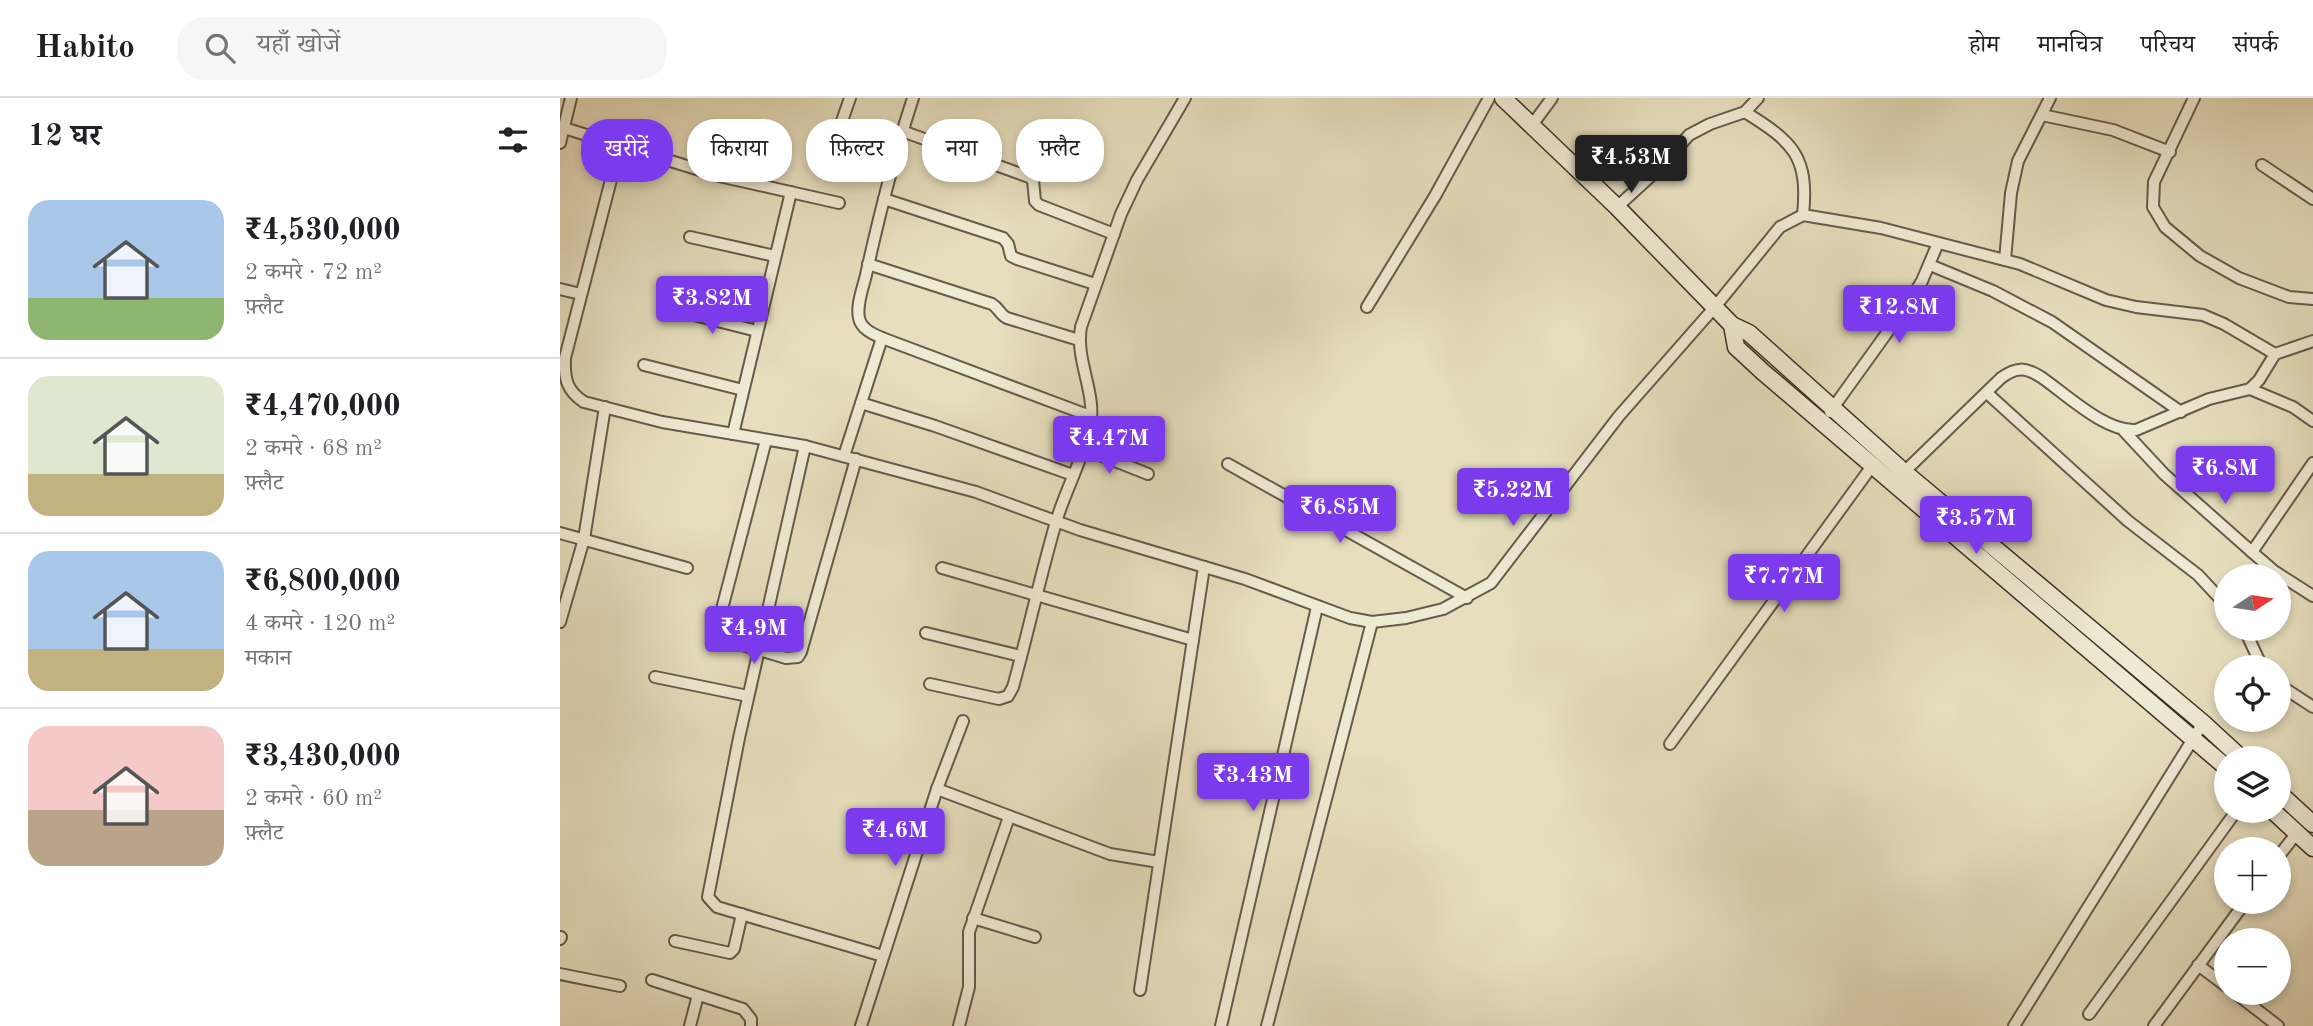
<!DOCTYPE html>
<html lang="hi">
<meta charset="utf-8">
<style>
:root{--surface:#fff;--page:#f6f6f6;--text:#202124;--muted:#757577;--line:#e0e0e0;--accent:#7c3aed}
body{margin:0;font-family:"Old Standard TT","Noto Serif Devanagari",serif;background:var(--page);color:var(--text);height:100vh;display:flex;flex-direction:column;font-size:26px;white-space:nowrap}
*{box-sizing:border-box;margin:0}
p{font-size:23px;color:var(--muted)}
.icon{flex:none;width:38px;height:38px;fill:none;stroke:currentColor;stroke-width:2;stroke-linecap:round;stroke-linejoin:round}
.map{position:relative;flex:1;overflow:hidden}
.drawer{display:flex;flex-direction:column;background:var(--surface);width:560px}
.drawer>*{flex:none}
.hud{position:absolute;left:21px;top:21px;width:665px;height:63px;display:flex;gap:14px}
.needle{width:46px;rotate:78deg}
.fabs{position:absolute;left:1654px;top:466px;display:grid;gap:14px}
.fabs a{display:grid;place-items:center;width:77px;height:77px;border-radius:50%;background:var(--surface);box-shadow:0 4px 10px #0003;font-size:35px}
.price{position:absolute;translate:-50% -60px;padding:0 16px;border-radius:7px;background:var(--accent);color:#fff;font-size:23px;line-height:46px;filter:drop-shadow(0 2px 4px #0008)}
.price::after{content:'';position:absolute;left:50%;top:42px;width:21px;height:16px;margin-left:-10px;background:inherit;clip-path:polygon(0 0,100% 0,50% 100%)}
.price.on{background:#222;color:#fff}
ul{padding:0;list-style:none}
li{display:flex;align-items:center;gap:21px;height:175px;padding:0 28px}
li+li{border-top:2px solid var(--line)}
li span{display:grid;place-items:center;flex:none;width:196px;height:140px;border-radius:21px;color:#555}
li>.icon{margin-inline-start:auto}
span .icon{width:84px;height:84px;fill:#fffc;stroke-width:1}
li b{font-size:30px}
h2{display:flex;justify-content:space-between;align-items:center;height:84px;padding:0 28px;font-size:30px}
.chip{padding:0 24px;border-radius:28px;background:var(--surface);box-shadow:0 4px 10px #0003;font-size:24px;line-height:63px}
.chip.on{background:var(--accent);color:#fff}
header{display:flex;align-items:center;gap:42px;box-sizing:border-box;height:98px;padding:0 35px;background:var(--surface);border-bottom:2px solid var(--line)}
header strong{font-size:33px}
nav{display:flex;gap:38px;margin-inline-start:auto;font-size:24px}
.search{width:490px;height:63px;background:var(--page);display:flex;align-items:center;gap:18px;box-sizing:border-box;padding:0 24px;border-radius:28px;color:var(--muted);font-size:26px}
main{display:flex;flex:1;min-height:0}
.map>svg:first-child{display:block}
.lines{fill:none;stroke-linecap:round;stroke-linejoin:round}
.street-casing{stroke:#675b4c;stroke-width:14}
.secondary-casing{stroke:#3d2f27;stroke-width:19}
.street{stroke:#efead4;stroke-width:10}
.secondary{stroke:#efead4;stroke-width:16}
</style>
<header>
<strong>Habito</strong>
<div class="search"><svg class="icon" aria-label="search" viewBox="0 0 24 24"><circle cx="10" cy="10" r="6"/><path d="M15 15l6 6"/></svg>यहाँ खोजें</div>
<nav><a>होम</a><a>मानचित्र</a><a>परिचय</a><a>संपर्क</a></nav>
</header>
<main>
<section class="drawer">
<h2>12 घर<svg class="icon" aria-label="filters" viewBox="0 0 24 24"><path d="M4 7h16M4 17h16"/><circle cx="9" cy="7" r="2"/><circle cx="15" cy="17" r="2"/></svg></h2>
<ul>
<li><span style="background:linear-gradient(#a9c7e8 70%,#8fb573 0)"><svg class="icon" aria-label="home" viewBox="0 0 24 24"><path d="M3 11l9-7 9 7M6 9v11h12V9"/></svg></span><div><b>₹4,530,000</b><p>2 कमरे · 72 m²</p><p>फ़्लैट</p></div></li>
<li><span style="background:linear-gradient(#dfe7d0 70%,#c2b280 0)"><svg class="icon" aria-label="home" viewBox="0 0 24 24"><path d="M3 11l9-7 9 7M6 9v11h12V9"/></svg></span><div><b>₹4,470,000</b><p>2 कमरे · 68 m²</p><p>फ़्लैट</p></div></li>
<li><span style="background:linear-gradient(#a9c7e8 70%,#c2b280 0)"><svg class="icon" aria-label="home" viewBox="0 0 24 24"><path d="M3 11l9-7 9 7M6 9v11h12V9"/></svg></span><div><b>₹6,800,000</b><p>4 कमरे · 120 m²</p><p>मकान</p></div></li>
<li><span style="background:linear-gradient(#f6c9c9 60%,#b9a48a 0)"><svg class="icon" aria-label="home" viewBox="0 0 24 24"><path d="M3 11l9-7 9 7M6 9v11h12V9"/></svg></span><div><b>₹3,430,000</b><p>2 कमरे · 60 m²</p><p>फ़्लैट</p></div></li>
</ul>
</section>
<div class="map">
<svg width="1753" height="928" viewBox="0 0 1753 928">
<rect width="100%" height="100%" fill="#e6debd"/>
<filter id="stains"><feTurbulence type="fractalNoise" baseFrequency=".00286" numOctaves="4"/><feColorMatrix values="0 0 0 0 .2 0 0 0 0 .09 0 0 0 0 .02 0 0 0 .5 -.17"/></filter>
<radialGradient id="worn" r=".72"><stop offset=".6" stop-color="#630" stop-opacity="0"/><stop offset="1" stop-color="#630" stop-opacity=".3"/></radialGradient>
<g class="lines">
<defs>
<g id="street">
<path d="M353 0C334 58 319 118 306 177 303 190 296 207 299 220 301 231 313 236 322 240L530 318"/>
<path d="M1634 0 1594 84 1593 109 1605 129 1640 158 1679 180 1729 199 1753 201"/>
<path d="M1185 14C1233 44 1249 58 1243 117"/>
<path d="M1482 17 1553 32 1610 54"/>
<path d="M282 23 290 0"/>
<path d="M972 27 992 0"/>
<path d="M4 30 159 78 279 105"/>
<path d="M342 33 469 79 473 82 475 103 479 107 554 136"/>
<path d="M0 45 11 0"/>
<path d="M60 47 5 260C4 281 7 293 24 304L102 324 245 348 416 394 520 432 685 481 790 520 812 524 846 520 883 511 931 485 1059 318 1154 210 1220 129 1243 117 1321 130 1460 166 1546 202 1576 209 1643 217 1664 226 1715 256"/>
<path d="M1702 67 1753 101"/>
<path d="M324 101 443 140 448 146 451 158 457 161 535 186"/>
<path d="M1057 109 1104 66 1129 37 1150 26 1185 14 1198 0"/>
<path d="M130 139 215 158"/>
<path d="M1445 162 1451 95 1458 63 1490 0"/>
<path d="M308 166 432 206C439 210 440 217 447 220L519 242"/>
<path d="M1370 167 1433 193 1492 224 1621 314"/>
<path d="M0 191 21 196"/>
<path d="M807 209 875 98 929 0"/>
<path d="M114 212 197 233"/>
<path d="M84 267 183 292"/>
<path d="M1690 291 1733 309 1753 323"/>
<path d="M1427 295 1568 423 1638 477 1666 507"/>
<path d="M301 305 375 328 513 377"/>
<path d="M1270 314 1347 207 1362 183 1378 145"/>
<path d="M1564 333 1604 376 1692 454 1714 473 1753 498"/>
<path d="M173 336 231 94"/>
<path d="M206 342 156 534 163 541 226 560 238 559 241 554 296 361"/>
<path d="M245 348 179 640 148 799 157 809 323 858"/>
<path d="M522 350 588 376"/>
<path d="M284 358 322 240"/>
<path d="M668 366 907 500"/>
<path d="M1340 378 1441 280C1456 269 1465 269 1481 279 1507 297 1545 334 1576 332L1649 301 1690 291 1699 282 1715 256 1753 243"/>
<path d="M0 435 127 470"/>
<path d="M1692 454 1753 365"/>
<path d="M382 470 633 542"/>
<path d="M0 524 24 441 45 309"/>
<path d="M1684 530 1702 569"/>
<path d="M366 535 461 558"/>
<path d="M95 579 188 598"/>
<path d="M370 586 439 601 448 598 453 589C468 535 480 479 496 424 505 393 523 361 530 329 537 295 515 263 521 229L561 116 577 82 625 0"/>
<path d="M1718 586 1753 609"/>
<path d="M1110 646 1312 368"/>
<path d="M377 691 550 756 599 764"/>
<path d="M1718 759 1736 736"/>
<path d="M413 820 475 839"/>
<path d="M0 841 1 839"/>
<path d="M115 843 170 855 174 851 182 816"/>
<path d="M1638 867 1666 888"/>
<path d="M0 876 60 888"/>
<path d="M92 882 183 911 191 921V928"/>
<path d="M580 892 644 469"/>
<path d="M1674 894 1718 928"/>
<path d="M1529 916 1677 712"/>
<path d="M130 928 138 897"/>
<path d="M301 928 377 691 403 623"/>
<path d="M399 928 409 889V834L449 719"/>
<path d="M661 928 757 509"/>
<path d="M707 928 812 524"/>
<path d="M1454 928 1643 625"/>
<path d="M1594 928 1686 803"/>
</g>
<g id="secondary">
<path d="M943 0 1057 109 1172 227 1189 235 1344 374 1643 625 1681 660"/>
<path d="M1172 227 1176 249 1203 274 1666 669"/>
<path d="M1718 694 1753 726"/>
<path d="M1712 712 1753 750"/>
</g>
</defs>
<use href="#street" class="street-casing"/>
<use href="#secondary" class="secondary-casing"/>
<use href="#street" class="street"/>
<use href="#secondary" class="secondary"/>
</g>
<rect width="100%" height="100%" filter="url(#stains)"/>
<rect width="100%" height="100%" fill="url(#worn)"/>
</svg>
<div class="fabs">
<a><svg class="needle" viewBox="-14 -14 28 28"><path d="M0-13l5 13h-10z" fill="#e53935"/><path d="M0 13l5-13h-10z" fill="#757577"/></svg></a>
<a><svg class="icon" aria-label="locate" viewBox="0 0 24 24"><circle cx="12" cy="12" r="6"/><path d="M12 2v4M12 18v4M2 12h4M18 12h4"/></svg></a>
<a><svg class="icon" aria-label="layers" viewBox="0 0 24 24"><path d="M12 4l9 5-9 5-9-5zM3 14l9 5 9-5"/></svg></a>
<a>+</a>
<a>−</a>
</div>
<b class="price on" style="left:1071px;top:97px">₹4.53M</b>
<b class="price" style="left:152px;top:238px">₹3.82M</b>
<b class="price" style="left:1339px;top:247px">₹12.8M</b>
<b class="price" style="left:549px;top:378px">₹4.47M</b>
<b class="price" style="left:1665px;top:408px">₹6.8M</b>
<b class="price" style="left:953px;top:430px">₹5.22M</b>
<b class="price" style="left:780px;top:447px">₹6.85M</b>
<b class="price" style="left:1416px;top:458px">₹3.57M</b>
<b class="price" style="left:1224px;top:516px">₹7.77M</b>
<b class="price" style="left:194px;top:568px">₹4.9M</b>
<b class="price" style="left:693px;top:715px">₹3.43M</b>
<b class="price" style="left:335px;top:770px">₹4.6M</b>
<div class="hud">
<a class="chip on">खरीदें</a>
<a class="chip">किराया</a>
<a class="chip">फ़िल्टर</a>
<a class="chip">नया</a>
<a class="chip">फ़्लैट</a>
</div>
</div>
</main>
